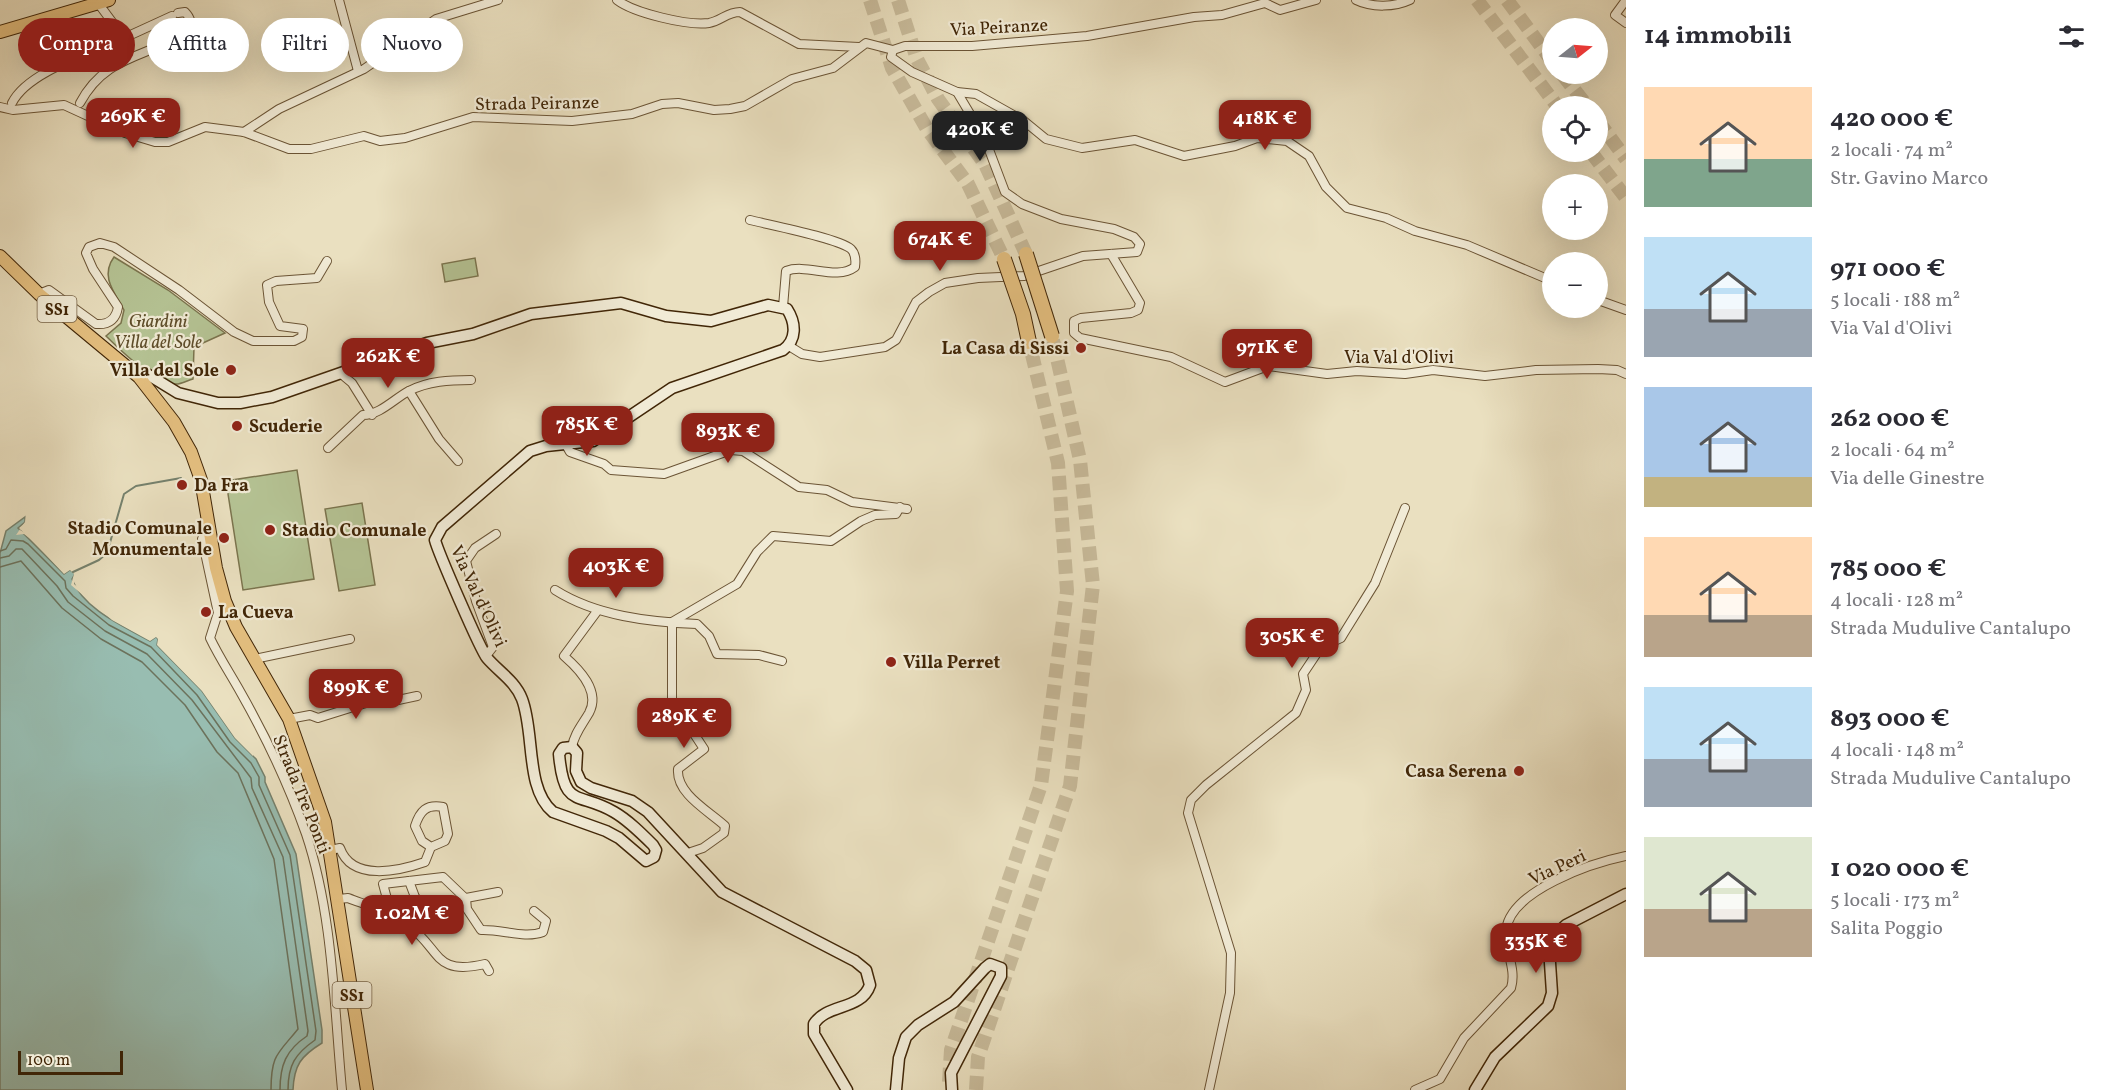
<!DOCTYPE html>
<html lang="it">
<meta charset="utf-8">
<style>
:root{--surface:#fff;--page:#f7f7f7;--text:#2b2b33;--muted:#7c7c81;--accent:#8f2418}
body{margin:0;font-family:Vollkorn,serif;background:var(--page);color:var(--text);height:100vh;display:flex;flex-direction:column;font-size:22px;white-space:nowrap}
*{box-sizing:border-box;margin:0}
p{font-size:20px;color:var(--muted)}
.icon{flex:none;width:33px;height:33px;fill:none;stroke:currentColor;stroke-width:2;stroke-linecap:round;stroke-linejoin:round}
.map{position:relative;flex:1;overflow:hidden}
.panel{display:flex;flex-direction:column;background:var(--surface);width:480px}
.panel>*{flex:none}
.banner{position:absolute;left:18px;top:18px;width:570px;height:54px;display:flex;gap:12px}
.needle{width:39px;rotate:73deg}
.buttons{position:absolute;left:1542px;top:18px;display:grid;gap:12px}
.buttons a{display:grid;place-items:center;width:66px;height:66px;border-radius:50%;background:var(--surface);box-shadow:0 6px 24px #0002;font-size:30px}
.scale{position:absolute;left:18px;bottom:15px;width:105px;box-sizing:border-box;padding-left:6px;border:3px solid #412607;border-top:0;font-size:16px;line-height:21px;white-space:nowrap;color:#412607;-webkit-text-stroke:4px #f1ebd6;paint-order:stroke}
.price{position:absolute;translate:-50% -51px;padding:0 14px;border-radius:12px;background:var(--accent);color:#fff;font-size:20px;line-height:39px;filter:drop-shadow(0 2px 3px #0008)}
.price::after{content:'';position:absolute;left:50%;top:36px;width:18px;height:14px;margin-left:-9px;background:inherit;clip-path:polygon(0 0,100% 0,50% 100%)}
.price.on{background:#222;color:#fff}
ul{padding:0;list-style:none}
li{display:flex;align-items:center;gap:18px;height:150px;padding:0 18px}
li span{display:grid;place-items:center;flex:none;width:168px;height:120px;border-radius:0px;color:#555}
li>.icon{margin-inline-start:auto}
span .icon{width:72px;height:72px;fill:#fffc;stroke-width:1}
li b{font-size:26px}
h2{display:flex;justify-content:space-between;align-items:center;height:72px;padding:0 18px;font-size:26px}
.chip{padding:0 21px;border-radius:27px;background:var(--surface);box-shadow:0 6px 24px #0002;font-size:21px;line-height:54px}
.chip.on{background:var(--accent);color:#fff}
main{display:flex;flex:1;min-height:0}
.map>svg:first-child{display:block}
.green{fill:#b5c394;stroke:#7b744e;stroke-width:1.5}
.water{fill:#98bdb1;stroke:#75816d;stroke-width:1.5}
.pier{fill:#eae0c0}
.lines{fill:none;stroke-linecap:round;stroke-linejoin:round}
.shore{stroke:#6c725c;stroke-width:1.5}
.stream{stroke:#75816d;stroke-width:2}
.highway-tunnel{stroke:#c8bb9b;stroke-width:14;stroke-dasharray:14 7;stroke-linecap:butt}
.street-casing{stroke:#6b5435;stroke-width:10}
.secondary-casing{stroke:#412607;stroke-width:13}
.primary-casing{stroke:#412607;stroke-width:14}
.street{stroke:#f1ebd6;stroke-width:8}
.secondary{stroke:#f1ebd6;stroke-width:10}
.primary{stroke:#e5c080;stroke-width:12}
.highway-bridge-casing{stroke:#412607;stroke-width:16;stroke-linecap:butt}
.highway-bridge{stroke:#e5c080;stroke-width:14}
.poi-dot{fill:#8f2418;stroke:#f1ebd6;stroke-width:2}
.labels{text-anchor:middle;stroke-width:4.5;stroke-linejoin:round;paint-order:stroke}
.shield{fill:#f1ebd6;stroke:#766145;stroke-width:1.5}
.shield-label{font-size:16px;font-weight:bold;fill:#412607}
.street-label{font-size:18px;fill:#412607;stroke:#f1ebd6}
.park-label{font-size:18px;font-style:italic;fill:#5e4d2a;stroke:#f1ebd6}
.poi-label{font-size:18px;font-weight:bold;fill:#412607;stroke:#f1ebd6;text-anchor:start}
</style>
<main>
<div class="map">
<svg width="1626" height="1090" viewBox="0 0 1626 1090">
<rect width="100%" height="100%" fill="#eae0c0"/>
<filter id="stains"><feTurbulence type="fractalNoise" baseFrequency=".00333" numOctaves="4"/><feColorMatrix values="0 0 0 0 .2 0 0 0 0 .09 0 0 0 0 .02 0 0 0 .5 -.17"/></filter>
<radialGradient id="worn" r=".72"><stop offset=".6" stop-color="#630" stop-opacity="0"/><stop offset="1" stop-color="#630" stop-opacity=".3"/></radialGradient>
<g class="green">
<path d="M114 257 168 290 225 333 194 347 193 379C188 380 180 385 175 384 154 383 120 350 106 336L121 323 124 310C114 292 100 276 114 257Z"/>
<path d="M475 258 478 276 445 282 442 264Z"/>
<path d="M297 470 314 579 243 590 226 481Z"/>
<path d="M362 503 375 585 339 591 325 509Z"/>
</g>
<path class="water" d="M25 517V522L18 528 64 574 70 570 75 574 72 579C83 609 123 626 150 641L156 637 158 639 157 645 202 691 235 738 256 759 265 777V782L296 854 322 1030V1043C301 1056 294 1065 293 1090H0V553L6 531Z"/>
<path class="pier" d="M26 514 27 522 20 530 34 538 65 571 70 567 77 572 74 584 114 617 150 637 155 634 160 637V644L204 689 238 736 254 753 253 756 235 738 202 691 157 645 158 639 156 637 150 641 112 620 71 585 74 574 70 570 64 574 32 540 24 534 16 535 25 522Z"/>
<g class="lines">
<g class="shore">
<path d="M0 551 6 549 11 540 23 541 28 544 65 581 66 588 73 596 109 625 151 647 197 695 230 742 251 763 259 777V785L290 855 316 1031 315 1040C295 1054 288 1065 288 1090"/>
<path d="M0 558 9 556 16 549H22L57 586 68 602 105 631 147 654 192 700 251 778 252 788 283 857 308 1031 307 1036C286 1050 280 1065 280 1090"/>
<path d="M0 567 21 561 62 608 101 639 142 662 185 705 217 752 238 773 274 859 298 1029C278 1054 271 1054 271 1090"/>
</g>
<path class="stream" d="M73 572 99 560 107 553 124 494 136 486 181 478"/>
<g class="highway-tunnel">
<path d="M870 0 892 68 927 129 968 184 1004 259"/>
<path d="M898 0 917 59 938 99 985 164 1026 254"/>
<path d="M1477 0 1557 106"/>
<path d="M1507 0 1552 61"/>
<path d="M1562 74 1587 106"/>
<path d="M1598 121 1626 159"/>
<path d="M1591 152 1626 198"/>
<path d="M949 1082 951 1050 1041 785 1067 591 1058 463 1029 342"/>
<path d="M976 1090 978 1057 1070 786 1093 585 1080 460 1052 336"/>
</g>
<defs>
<g id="street">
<path d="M339 0 358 71"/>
<path d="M617 0C634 13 688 26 709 23 721 21 727 12 740 12L799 44 859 47"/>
<path d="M1356 0C1372 8 1395 7 1410 0"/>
<path d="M1626 0 1615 15 1626 23"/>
<path d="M124 38 172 16"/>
<path d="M893 50 905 46H972L1087 36 1194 17 1222 15 1265 3 1280 10 1316 0"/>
<path d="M957 92 976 94 1024 121 1046 139 1082 148 1135 140 1184 156 1235 146 1257 138 1287 141 1309 156 1326 187 1347 208 1386 218 1415 231 1467 245 1552 281"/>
<path d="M12 103C28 71 92 53 124 38L98 3"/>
<path d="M80 103C106 54 148 58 188 31 193 24 190 17 185 12L178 13"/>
<path d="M0 107 13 110 64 105 125 133 155 142H168L205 127 244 132 289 149H311L364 136 380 141 405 138 473 117 572 121 632 114 662 104 678 103 714 110 730 109 745 106 792 79 833 68 866 43 893 50"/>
<path d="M244 132 279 109 364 69 436 19 498 0"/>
<path d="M750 220C770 225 838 238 851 249 856 254 856 260 855 267 836 281 807 263 786 271L783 307"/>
<path d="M1111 254 1140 303 1138 310 1131 313 1081 318 1074 321V333L1080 338 1171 357 1225 382 1268 366 1327 374 1357 371 1405 374 1433 370 1485 376 1536 370 1598 369 1617 370 1626 374"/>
<path d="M39 294 49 290 96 324C109 325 116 319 118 307L93 269 86 253 89 247 100 243 114 247 179 290 234 332 253 341H294L302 337 303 329 280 326 269 302 267 285 276 281 317 278 327 261"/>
<path d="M1598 300 1626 310"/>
<path d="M789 346 802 354 820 357 885 347 896 340 916 302 929 292 945 283 978 278 1024 276 1083 256 1137 252 1140 244 1134 237 1114 229 1061 219 1022 204 1005 192 985 139 957 92 912 72 891 57 893 50"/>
<path d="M340 373 352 383 372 415"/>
<path d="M409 391 439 439 458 461"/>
<path d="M566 445 570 452 604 464 611 470 664 474 731 450 743 451 799 487 827 490 852 502 907 509"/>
<path d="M328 448 363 415C380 415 395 398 409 391 428 381 450 380 471 380"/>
<path d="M208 528 202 539 218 613 210 638C219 657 231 675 241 693 266 737 289 786 306 834 333 914 334 1006 342 1090"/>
<path d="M555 590C596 616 649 622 697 624L709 636 717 654 759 655 782 661"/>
<path d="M672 622V700L704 749 678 769C676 794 709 811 725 826L724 833 703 848 688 853"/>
<path d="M672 622 737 584 757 552 773 536 831 541 861 521 875 515 896 514 900 507"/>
<path d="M486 656 493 647 476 601 466 561 475 548 496 534"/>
<path d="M254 659 350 639"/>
<path d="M289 719 310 715 318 718 366 703H384L417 696"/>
<path d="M572 747C574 734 582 725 589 713 601 691 579 669 564 656L598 610"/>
<path d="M330 850 340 848C352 882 399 871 425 862L431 847 422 841 415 826C420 811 426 804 443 807L448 834 445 841 431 847"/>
<path d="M409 881 415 897 434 916"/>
<path d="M466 898 498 892"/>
<path d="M339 899 348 898C369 906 390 912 408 925 442 950 433 976 485 964L489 971"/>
<path d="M388 913 389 906 383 884 443 877 466 899 467 909 481 930C502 929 524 939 543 932L546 921 534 911"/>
<path d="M1209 1090 1230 993 1231 953 1188 813 1191 800 1206 785 1296 713 1306 690 1303 674 1321 647 1341 638 1344 633 1375 583 1405 508"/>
<path d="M1415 1090 1440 1079 1464 1038 1511 988C1517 968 1504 950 1506 930 1511 890 1592 863 1626 856"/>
</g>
<g id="secondary">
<path d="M139 377 147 374 178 393 218 403H240L272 397 427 343 473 334 531 314 621 303 666 316 711 321 768 305 787 309C796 323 797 340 783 350L672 388 593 441 546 446 530 451 442 527 435 540C438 552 480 649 487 658 499 672 515 681 522 699 535 733 525 789 553 812L606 831 619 838 646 861 654 857 656 850 653 845C641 833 628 820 614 812 578 791 564 810 559 754L563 748 572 747 577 753 576 771 581 782 591 788 632 801 648 812 722 892 855 961 866 970 870 985C861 1011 827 1003 814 1024V1034L847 1090"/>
<path d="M896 1090 899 1058 906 1037 918 1025 954 1002 985 968 990 964 1001 968V976L951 1073 952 1090"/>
<path d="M1475 1090 1495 1057 1548 1006 1552 993 1549 948 1556 934 1566 925 1626 894"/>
</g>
<g id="primary">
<path d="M0 32 109 0"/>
<path d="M0 256 39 294 139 377 174 422 191 452 201 480 216 568 225 601 236 627 289 719 325 822 367 1090"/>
</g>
</defs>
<use href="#street" class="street-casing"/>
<use href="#secondary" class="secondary-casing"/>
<use href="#primary" class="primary-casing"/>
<use href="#street" class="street"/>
<use href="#secondary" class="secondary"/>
<use href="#primary" class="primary"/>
<defs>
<g id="highway-bridge">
<path d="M1026 254 1052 336"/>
<path d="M1004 259 1023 314 1029 342"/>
</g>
</defs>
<use href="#highway-bridge" class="highway-bridge-casing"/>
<use href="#highway-bridge" class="highway-bridge"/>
</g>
<g class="poi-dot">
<circle cx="1081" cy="348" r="6"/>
<circle cx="231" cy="370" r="6"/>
<circle cx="237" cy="426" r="6"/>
<circle cx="182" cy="485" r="6"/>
<circle cx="270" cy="530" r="6"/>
<circle cx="224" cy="538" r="6"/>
<circle cx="206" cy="612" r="6"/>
<circle cx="891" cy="662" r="6"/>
<circle cx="1519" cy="771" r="6"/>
</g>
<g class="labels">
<g class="shield">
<rect x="37.5" y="296" width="39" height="26" rx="4.5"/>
<rect x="332.5" y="982" width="39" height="26" rx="4.5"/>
</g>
<g class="shield-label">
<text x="57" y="315">SS1</text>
<text x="352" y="1001">SS1</text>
</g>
<g class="street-label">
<text transform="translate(999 27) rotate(-3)" y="6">Via Peiranze</text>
<text transform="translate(537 103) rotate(-1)" y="6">Strada Peiranze</text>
<text x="1399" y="363">Via Val d'Olivi</text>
<text transform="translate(479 596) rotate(65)" y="6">Via Val d'Olivi</text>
<text transform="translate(302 794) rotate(68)" y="6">Strada Tre Ponti</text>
<text transform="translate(1557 867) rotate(-25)" y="6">Via Peri</text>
</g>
<g class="park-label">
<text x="158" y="327">Giardini<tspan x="158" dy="21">Villa del Sole</tspan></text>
</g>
<g class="poi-label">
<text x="1069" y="354" text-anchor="end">La Casa di Sissi</text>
<text x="219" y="376" text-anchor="end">Villa del Sole</text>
<text x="249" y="432">Scuderie</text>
<text x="194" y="491">Da Fra</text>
<text x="212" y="534" text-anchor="end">Stadio Comunale<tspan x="212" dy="21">Monumentale</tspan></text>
<text x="282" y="536">Stadio Comunale</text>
<text x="218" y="618">La Cueva</text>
<text x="903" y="668">Villa Perret</text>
<text x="1507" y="777" text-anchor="end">Casa Serena</text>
</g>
</g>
<rect width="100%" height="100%" filter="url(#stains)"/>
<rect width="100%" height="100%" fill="url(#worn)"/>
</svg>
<div class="buttons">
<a><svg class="needle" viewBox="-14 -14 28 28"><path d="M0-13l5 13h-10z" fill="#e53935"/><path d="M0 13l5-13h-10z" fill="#7c7c81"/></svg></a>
<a><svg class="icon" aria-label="locate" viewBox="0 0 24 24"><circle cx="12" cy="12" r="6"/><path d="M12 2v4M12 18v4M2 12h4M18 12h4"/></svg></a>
<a>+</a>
<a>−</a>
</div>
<div class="scale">100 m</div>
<b class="price" style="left:133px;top:149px">269K €</b>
<b class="price" style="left:1265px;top:151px">418K €</b>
<b class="price on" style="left:980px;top:162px">420K €</b>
<b class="price" style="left:940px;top:272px">674K €</b>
<b class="price" style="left:1267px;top:380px">971K €</b>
<b class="price" style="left:388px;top:389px">262K €</b>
<b class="price" style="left:587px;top:457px">785K €</b>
<b class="price" style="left:728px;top:464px">893K €</b>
<b class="price" style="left:616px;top:599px">403K €</b>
<b class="price" style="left:1292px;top:669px">305K €</b>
<b class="price" style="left:356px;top:720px">899K €</b>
<b class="price" style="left:684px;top:749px">289K €</b>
<b class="price" style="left:412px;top:946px">1.02M €</b>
<b class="price" style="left:1536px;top:974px">335K €</b>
<div class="banner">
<a class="chip on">Compra</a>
<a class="chip">Affitta</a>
<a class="chip">Filtri</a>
<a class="chip">Nuovo</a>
</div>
</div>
<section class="panel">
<h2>14 immobili<svg class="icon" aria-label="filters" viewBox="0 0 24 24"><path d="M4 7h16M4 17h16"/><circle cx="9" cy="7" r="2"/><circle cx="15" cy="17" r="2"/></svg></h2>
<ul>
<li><span style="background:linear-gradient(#ffd9b3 60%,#7fa58c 0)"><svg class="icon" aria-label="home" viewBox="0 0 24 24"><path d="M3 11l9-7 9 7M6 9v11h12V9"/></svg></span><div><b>420 000 €</b><p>2 locali · 74 m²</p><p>Str. Gavino Marco</p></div></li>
<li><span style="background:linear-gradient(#bfe0f5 60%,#9aa5b1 0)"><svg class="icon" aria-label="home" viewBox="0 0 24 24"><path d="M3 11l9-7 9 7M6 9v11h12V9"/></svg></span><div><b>971 000 €</b><p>5 locali · 188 m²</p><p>Via Val d'Olivi</p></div></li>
<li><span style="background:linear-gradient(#a9c7e8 75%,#c2b280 0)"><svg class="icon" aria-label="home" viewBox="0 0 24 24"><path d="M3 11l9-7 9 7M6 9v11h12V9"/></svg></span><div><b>262 000 €</b><p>2 locali · 64 m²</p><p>Via delle Ginestre</p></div></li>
<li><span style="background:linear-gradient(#ffd9b3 65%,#b9a48a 0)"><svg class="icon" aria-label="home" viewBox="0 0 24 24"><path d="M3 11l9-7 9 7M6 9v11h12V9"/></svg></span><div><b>785 000 €</b><p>4 locali · 128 m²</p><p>Strada Mudulive Cantalupo</p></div></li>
<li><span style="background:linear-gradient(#bfe0f5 60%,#9aa5b1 0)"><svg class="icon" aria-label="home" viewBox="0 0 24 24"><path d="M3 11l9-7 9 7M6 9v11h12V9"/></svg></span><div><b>893 000 €</b><p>4 locali · 148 m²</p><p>Strada Mudulive Cantalupo</p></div></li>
<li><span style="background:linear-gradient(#dfe7d0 60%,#b9a48a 0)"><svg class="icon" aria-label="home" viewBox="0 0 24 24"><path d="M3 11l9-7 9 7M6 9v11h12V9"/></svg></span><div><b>1 020 000 €</b><p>5 locali · 173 m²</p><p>Salita Poggio</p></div></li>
</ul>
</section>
</main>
